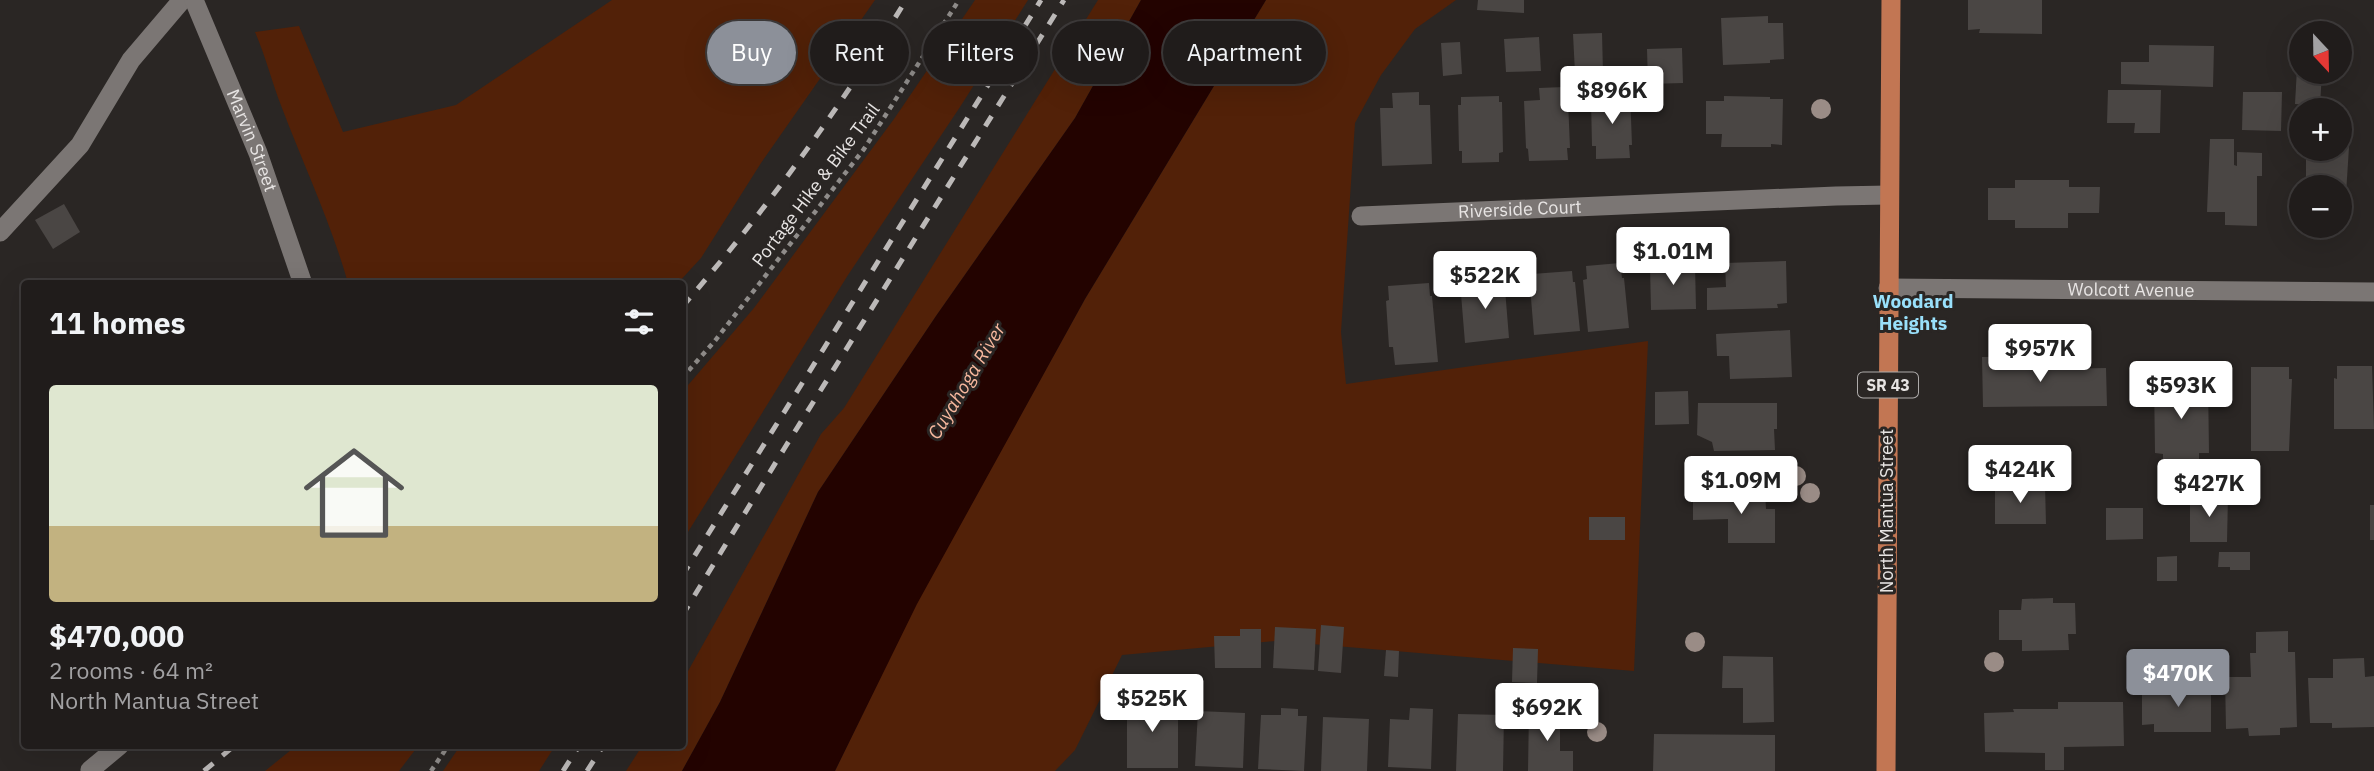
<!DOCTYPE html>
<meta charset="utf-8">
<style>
:root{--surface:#201c1b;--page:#282524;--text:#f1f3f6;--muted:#a2a1a3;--line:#3d3a3a;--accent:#8c9099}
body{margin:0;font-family:"IBM Plex Sans",sans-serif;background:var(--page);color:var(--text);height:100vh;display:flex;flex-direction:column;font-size:26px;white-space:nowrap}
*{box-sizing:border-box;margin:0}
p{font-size:23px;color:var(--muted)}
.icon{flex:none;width:38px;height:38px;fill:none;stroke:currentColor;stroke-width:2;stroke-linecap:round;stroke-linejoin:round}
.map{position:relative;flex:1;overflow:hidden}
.sheet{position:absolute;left:21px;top:280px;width:665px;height:469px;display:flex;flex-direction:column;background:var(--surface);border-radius:7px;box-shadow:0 7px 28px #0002,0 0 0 2px var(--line)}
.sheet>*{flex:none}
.hud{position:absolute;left:707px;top:21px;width:665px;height:63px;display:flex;gap:14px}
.needle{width:46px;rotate:158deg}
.fabs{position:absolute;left:2289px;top:21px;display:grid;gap:14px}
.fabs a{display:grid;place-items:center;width:63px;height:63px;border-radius:50%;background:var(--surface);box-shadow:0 7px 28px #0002,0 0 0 2px var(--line);font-size:35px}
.price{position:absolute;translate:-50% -60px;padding:0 16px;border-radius:7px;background:#fff;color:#222;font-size:23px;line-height:46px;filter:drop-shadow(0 2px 4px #0008)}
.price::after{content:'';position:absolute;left:50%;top:42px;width:21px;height:16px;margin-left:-10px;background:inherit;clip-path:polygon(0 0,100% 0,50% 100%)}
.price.current{background:var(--accent);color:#fff}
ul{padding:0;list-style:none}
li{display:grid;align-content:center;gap:14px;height:371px;padding:0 28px}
li span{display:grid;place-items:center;height:217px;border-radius:7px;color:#555}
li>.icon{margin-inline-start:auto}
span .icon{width:126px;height:126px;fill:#fffc;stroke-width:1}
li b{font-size:30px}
h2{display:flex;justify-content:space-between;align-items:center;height:84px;padding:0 28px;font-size:30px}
.pill{padding:0 24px;border-radius:32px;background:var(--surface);box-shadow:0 7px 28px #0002,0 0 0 2px var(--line);font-size:24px;line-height:63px}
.pill.current{background:var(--accent);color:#fff}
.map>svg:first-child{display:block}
.green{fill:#522108}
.water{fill:#230300}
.building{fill:#4a4644}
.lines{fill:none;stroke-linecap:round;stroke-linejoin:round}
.path{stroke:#8f8c8a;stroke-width:4.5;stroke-dasharray:5 5;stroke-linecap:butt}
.service{stroke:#7b7674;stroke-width:19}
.minor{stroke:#7b7674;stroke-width:19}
.primary{stroke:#c27653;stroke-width:19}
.rail{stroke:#bcb9b8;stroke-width:5;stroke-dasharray:12 12;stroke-linecap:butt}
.tree{fill:#9a8c86}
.labels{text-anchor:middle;stroke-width:6;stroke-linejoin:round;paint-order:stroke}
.shield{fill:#2a2624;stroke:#aeabaa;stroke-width:2}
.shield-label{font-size:16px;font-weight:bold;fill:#e7e4e3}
.street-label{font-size:18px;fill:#e7e4e3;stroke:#2a2624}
.neighbourhood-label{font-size:19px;font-weight:bold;fill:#99e0fb;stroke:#2a2624}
.water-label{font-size:19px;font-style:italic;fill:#f7b89e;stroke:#2a2624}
</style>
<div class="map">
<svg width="2374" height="771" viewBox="0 0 2374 771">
<rect width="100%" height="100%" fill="#2a2624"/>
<g class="green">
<path d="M612 0H875L761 163 701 258 678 283H348C331 223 304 166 282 108 272 83 266 57 255 32L299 26 343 132 456 105Z"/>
<path d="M975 0H1028L960 107 848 275 683 540V391L754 308 894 119Z"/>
<path d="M1098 0H1141L1075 118 936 316 818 492 720 702 682 771H626L642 746H682L683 680 821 434 844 408Z"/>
<path d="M1266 0H1456L1415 29 1381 75 1355 123 1341 332 1346 384 1648 341 1634 671 1276 641 1122 655 1075 750 1055 771H835L916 604 1085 299Z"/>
<path d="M296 746H418L399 771H265Z"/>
<path d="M460 746H555L539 771H443Z"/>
</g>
<path class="water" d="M1141 0H1266L1085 299 917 604 835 771H682L720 702 818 492 936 316 1075 118Z"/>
<g class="building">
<path d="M1478 0H1524V13L1477 10Z"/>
<path d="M1968 0H2042V34L1979 33 1980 29 1968 30Z"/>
<path d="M1768 16V23H1783L1784 59 1770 60V63L1723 65 1721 18Z"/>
<path d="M1602 33 1603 73H1575L1573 34Z"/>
<path d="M1539 37 1541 71 1506 72 1504 39Z"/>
<path d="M1460 42 1462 74 1443 76 1441 43Z"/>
<path d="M2149 45 2214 46 2213 87 2121 84V62H2149Z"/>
<path d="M1682 48 1683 83 1648 84 1647 49Z"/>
<path d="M2297 68 2301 69V72H2322L2320 106 2295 104Z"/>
<path d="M1564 87 1565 101 1568 100 1570 148H1567L1568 160 1529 161 1528 149 1526 148 1524 101 1540 100 1539 88Z"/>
<path d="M2108 90H2161L2160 133H2134L2135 123H2107Z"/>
<path d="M1630 91 1632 145H1629L1630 158 1596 159V146H1592L1591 100 1605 99 1604 92Z"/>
<path d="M1419 92V105H1430L1432 164 1382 166 1380 108H1393L1392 93Z"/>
<path d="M2243 92H2282L2281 131 2242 130Z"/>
<path d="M1499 96V102H1502L1503 152 1499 153V162L1462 163V151H1459L1458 105H1461V97Z"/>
<path d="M1724 96 1770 97V99H1783L1782 145 1771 144V147H1721L1722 134H1706V101H1724Z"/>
<path d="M2340 130H2343V147H2349L2345 210H2340V187H2306V149H2340Z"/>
<path d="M2210 139H2234V165L2237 166V152L2262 153V176H2257V226L2225 225V212H2207Z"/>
<path d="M2015 180H2069V187H2100L2099 213H2068V228H2015V220H1988V188H2015Z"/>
<path d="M64 204 80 232 53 249 35 220Z"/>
<path d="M1786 261 1787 303 1777 304 1778 308 1707 310V288L1726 287 1725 263Z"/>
<path d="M1620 263 1622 278H1624L1629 328 1588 332 1583 280 1587 279 1586 266Z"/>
<path d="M1695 265 1696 309 1651 310 1650 266Z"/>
<path d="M1572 271 1573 282H1575L1580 331 1534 335 1530 286H1533L1532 274Z"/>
<path d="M1500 278 1502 289H1505L1509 338 1465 343 1461 294H1467L1466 281Z"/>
<path d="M1429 283 1430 296H1432L1438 362 1395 365 1393 347H1389L1386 301 1389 300 1388 286Z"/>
<path d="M1790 330 1792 377 1730 379 1729 356H1717L1716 334Z"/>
<path d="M2053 356V369L2106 368 2107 406 1983 407 1982 357Z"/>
<path d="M2337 366H2372L2374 429H2334V378L2337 379Z"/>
<path d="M2251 367H2289V379H2292L2289 451H2251Z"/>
<path d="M2154 379H2208L2209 453H2199V467H2163V454L2155 453Z"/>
<path d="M1688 391 1689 424 1655 425V392Z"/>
<path d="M1698 403H1777V429H1774L1775 450 1714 451 1712 442 1697 435Z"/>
<path d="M2233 471H2256V505L2233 504Z"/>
<path d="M2045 485 2046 524H1995V486Z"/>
<path d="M1732 490H1765L1766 509H1775V543H1728V519L1693 520V499H1732Z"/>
<path d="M2190 496H2228L2227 542H2190Z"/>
<rect x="2370" y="505" width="4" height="35"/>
<path d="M2106 508H2143V539L2106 540Z"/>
<rect x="1589" y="517" width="36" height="23"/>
<path d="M2219 552H2250V570H2230V567H2218Z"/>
<path d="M2177 556V581H2157V557Z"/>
<path d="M2053 598V603H2075L2076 634H2068L2069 650 2022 651V640H1999V610H2021L2022 599Z"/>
<path d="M1321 625 1344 627 1341 673 1318 671Z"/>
<path d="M1275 627 1316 629 1314 670 1273 668Z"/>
<path d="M1240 629H1261V668H1215L1214 636H1240Z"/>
<path d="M2288 631V652H2295L2297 727 2280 728V735L2249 736 2248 728 2226 729 2225 677H2251L2250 653H2256V632Z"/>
<path d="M1513 648 1538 649 1537 683 1512 682Z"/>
<path d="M1386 650 1399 651 1398 677 1384 676Z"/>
<path d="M1723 656 1773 657 1774 722 1743 723V688H1722Z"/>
<path d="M2364 658 2365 677 2374 676V727L2332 728V723H2310L2308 678H2333V659Z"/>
<path d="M2154 687H2211V732H2154V724L2142 725V692H2154Z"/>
<rect x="1127" y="699" width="51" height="69"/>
<path d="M2058 702H2123L2124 746 2064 747V770H2045V753L1985 752 1984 713 2014 712 2013 709H2058Z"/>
<path d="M1281 708 1298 709V716H1307L1304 771 1258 769 1261 715H1281Z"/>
<path d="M1410 708 1433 709 1431 769 1388 767 1390 719 1409 720Z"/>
<path d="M1529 709H1560V751H1573V771H1528Z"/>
<path d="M1198 711 1245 713 1243 768 1195 766Z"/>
<path d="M1458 714 1504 715 1503 771H1456Z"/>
<path d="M1323 717 1369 719 1367 771H1321Z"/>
<path d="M1654 734 1775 735V771H1653Z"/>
</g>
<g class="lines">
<g class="path">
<path d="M682 378 714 342 864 149 959 0"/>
<path d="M431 771 448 746"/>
</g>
<path class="service" d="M0 232 80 145 131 60 182 0"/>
<g class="minor">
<path id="s1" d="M194 0 258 153 303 284"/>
<path id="s2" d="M1361 216 1836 196 1889 195"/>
<path id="s3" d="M1888 288 2374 292"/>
<path d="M90 770 119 746"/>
</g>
<path class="primary" d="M1886 771 1891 0"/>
<g class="rail">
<path d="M682 307C764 213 841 107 906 0"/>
<path d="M682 576 1041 0"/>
<path d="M682 616 784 449 1064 0"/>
<path d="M204 771 234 746"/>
<path d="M563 771 579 746"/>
<path d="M587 771 603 746"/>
</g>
</g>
<g class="tree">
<circle cx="1821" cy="109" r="10"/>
<circle cx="1796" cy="476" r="10"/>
<circle cx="1763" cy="478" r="10"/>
<circle cx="1717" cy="479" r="10"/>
<circle cx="1810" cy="493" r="10"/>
<circle cx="1695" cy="642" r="10"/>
<circle cx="1994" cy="662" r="10"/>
<circle cx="1597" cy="732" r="10"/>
</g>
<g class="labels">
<rect class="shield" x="1858" y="372.5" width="60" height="25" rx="5"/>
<g class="shield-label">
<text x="1888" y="391">SR 43</text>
</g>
<g class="street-label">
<text dy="6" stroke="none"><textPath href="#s1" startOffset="152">Marvin Street</textPath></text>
<text transform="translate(816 185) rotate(-53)" y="6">Portage Hike &amp; Bike Trail</text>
<text dy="6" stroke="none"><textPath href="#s2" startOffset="159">Riverside Court</textPath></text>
<text dy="6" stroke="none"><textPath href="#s3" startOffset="243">Wolcott Avenue</textPath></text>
<text transform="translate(1887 511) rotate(-90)" y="6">North Mantua Street</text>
</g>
<g class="neighbourhood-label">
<text x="1913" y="308">Woodard<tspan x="1913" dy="22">Heights</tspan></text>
</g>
<g class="water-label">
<text transform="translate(966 381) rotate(-59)" y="7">Cuyahoga River</text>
</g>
</g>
</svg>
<div class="fabs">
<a><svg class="needle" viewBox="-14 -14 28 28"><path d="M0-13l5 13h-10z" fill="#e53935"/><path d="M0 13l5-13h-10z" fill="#a2a1a3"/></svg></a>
<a>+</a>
<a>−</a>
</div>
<b class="price" style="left:1612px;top:126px">$896K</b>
<b class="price" style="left:1673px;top:287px">$1.01M</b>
<b class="price" style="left:1485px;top:311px">$522K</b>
<b class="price" style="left:2040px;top:384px">$957K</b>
<b class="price" style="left:2181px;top:421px">$593K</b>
<b class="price" style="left:2020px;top:505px">$424K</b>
<b class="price" style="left:1741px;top:516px">$1.09M</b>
<b class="price" style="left:2209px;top:519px">$427K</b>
<b class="price current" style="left:2178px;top:709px">$470K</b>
<b class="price" style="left:1152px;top:734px">$525K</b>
<b class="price" style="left:1547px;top:743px">$692K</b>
<div class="hud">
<a class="pill current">Buy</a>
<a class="pill">Rent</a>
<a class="pill">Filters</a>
<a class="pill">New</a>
<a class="pill">Apartment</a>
</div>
<section class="sheet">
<h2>11 homes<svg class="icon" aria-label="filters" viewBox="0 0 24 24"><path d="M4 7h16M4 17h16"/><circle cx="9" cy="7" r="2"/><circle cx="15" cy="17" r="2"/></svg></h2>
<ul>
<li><span style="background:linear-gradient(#dfe7d0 65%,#c2b280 0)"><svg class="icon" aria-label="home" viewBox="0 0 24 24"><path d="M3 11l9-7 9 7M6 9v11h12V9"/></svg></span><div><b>$470,000</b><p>2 rooms · 64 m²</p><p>North Mantua Street</p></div></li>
</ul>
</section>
</div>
